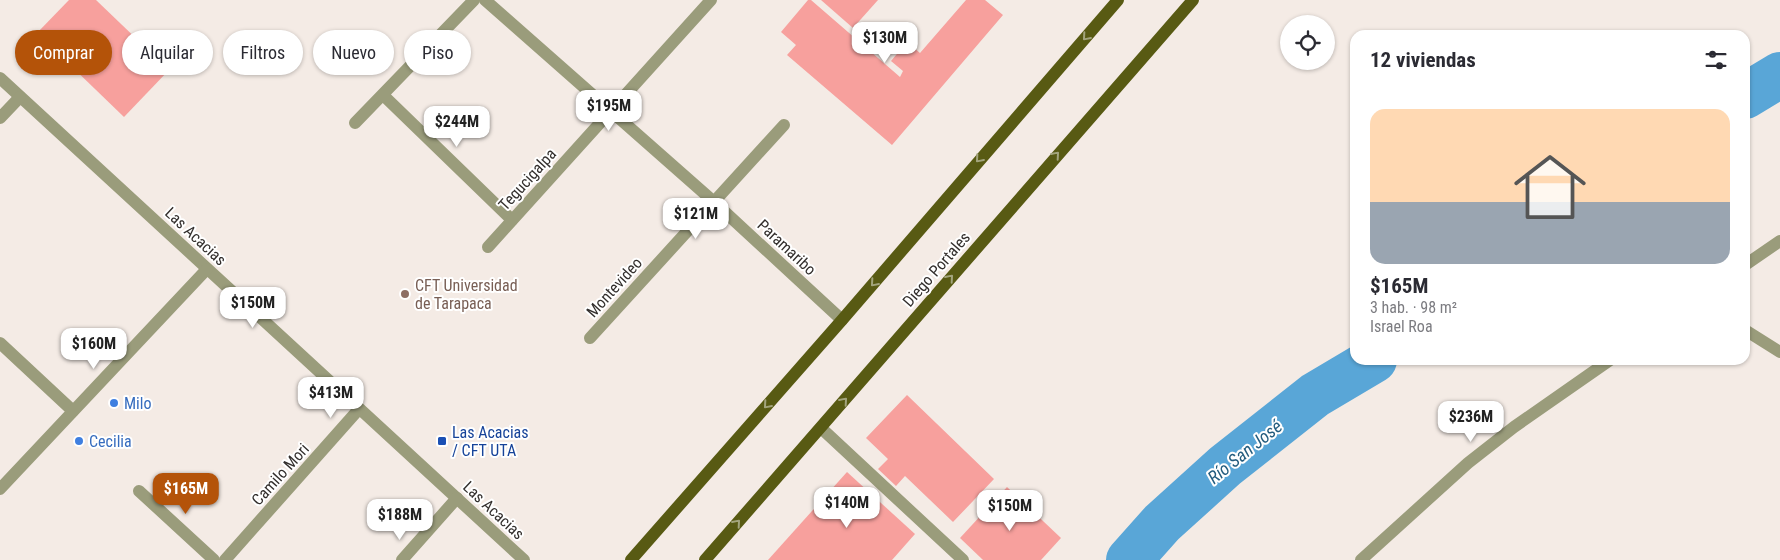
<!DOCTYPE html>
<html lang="es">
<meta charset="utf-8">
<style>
:root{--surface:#fff;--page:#f7f7f7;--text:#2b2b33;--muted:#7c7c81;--line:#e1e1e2;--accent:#b45309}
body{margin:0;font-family:"Roboto Condensed",sans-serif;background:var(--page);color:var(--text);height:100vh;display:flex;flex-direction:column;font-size:19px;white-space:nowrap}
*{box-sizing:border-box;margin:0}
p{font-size:16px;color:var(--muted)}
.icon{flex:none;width:28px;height:28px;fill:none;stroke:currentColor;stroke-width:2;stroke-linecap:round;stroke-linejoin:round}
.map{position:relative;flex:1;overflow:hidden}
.details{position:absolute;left:1350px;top:30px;width:400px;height:335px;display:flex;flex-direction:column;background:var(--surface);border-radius:15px;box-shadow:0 1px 4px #0004}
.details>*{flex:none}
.hud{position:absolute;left:15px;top:30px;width:475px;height:45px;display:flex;gap:10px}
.buttons{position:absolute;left:1280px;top:15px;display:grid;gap:10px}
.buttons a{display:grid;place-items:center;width:55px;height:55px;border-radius:50%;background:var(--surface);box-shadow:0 1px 4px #0004;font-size:25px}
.price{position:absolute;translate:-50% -42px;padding:0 11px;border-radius:10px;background:#fff;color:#222;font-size:16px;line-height:32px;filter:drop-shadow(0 1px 2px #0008)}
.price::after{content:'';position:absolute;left:50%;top:30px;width:15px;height:11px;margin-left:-8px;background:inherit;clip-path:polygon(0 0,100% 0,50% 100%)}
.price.selected{background:var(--accent);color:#fff}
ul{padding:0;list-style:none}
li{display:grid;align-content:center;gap:10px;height:265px;padding:0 20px}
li+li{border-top:1px solid var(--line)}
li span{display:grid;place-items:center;height:155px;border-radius:15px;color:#555}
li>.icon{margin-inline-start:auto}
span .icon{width:90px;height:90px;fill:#fffc;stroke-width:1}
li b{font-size:21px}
h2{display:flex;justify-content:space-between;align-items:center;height:60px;padding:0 20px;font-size:21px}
.pill{padding:0 18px;border-radius:22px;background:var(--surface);box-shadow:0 1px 4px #0004;font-size:18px;line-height:45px}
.pill.selected{background:var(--accent);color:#fff}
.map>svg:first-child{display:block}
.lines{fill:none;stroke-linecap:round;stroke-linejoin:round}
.river{stroke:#59a6d7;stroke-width:46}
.building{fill:#f7a09d}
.minor{stroke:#9a9c7b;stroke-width:12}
.major{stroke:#585a13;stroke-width:12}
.oneway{stroke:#a3a47d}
.education-dot{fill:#8d6e63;stroke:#fff;stroke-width:2}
.shop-dot{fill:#3f7fe0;stroke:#fff;stroke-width:2}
.transit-dot{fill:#1a4fb4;stroke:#fff;stroke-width:2}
.labels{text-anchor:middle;stroke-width:4;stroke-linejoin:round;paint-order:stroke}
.street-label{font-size:16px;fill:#332f2d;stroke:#fff}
.education-label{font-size:16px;fill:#785e54;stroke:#fff;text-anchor:start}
.shop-label{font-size:16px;fill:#366cbe;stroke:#fff;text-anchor:start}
.transit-label{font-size:16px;fill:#164399;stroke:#fff;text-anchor:start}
.water-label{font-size:18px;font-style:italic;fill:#245d7f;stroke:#fff}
</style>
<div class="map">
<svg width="1780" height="560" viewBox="0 0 1780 560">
<rect width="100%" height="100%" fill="#f4ebe5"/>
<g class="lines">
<g class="river">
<path d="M1745 96 1780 75"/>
<path d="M1129 560 1162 523 1225 466 1315 395 1374 360"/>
</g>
</g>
<g class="building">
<path d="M69 0H96L169 70 124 117 37 33Z"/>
<path d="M808 0H811L900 77 903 71 891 61 907 42 920 53 966 0H985L1003 15 892 145 787 55 796 45 781 32Z"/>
<path d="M821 0H878L853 28Z"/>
<path d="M907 395 994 479 953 522 905 476 896 486 878 469 888 459 866 438Z"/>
<path d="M847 472 915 534 892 560H768Z"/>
<path d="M1007 487 1061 538 1041 560H983L960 538Z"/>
</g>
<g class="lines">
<g class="minor">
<path d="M485 0 713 201 842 320"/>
<path d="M0 78 524 560"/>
<path d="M383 95 512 220"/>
<path d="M0 118 20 97"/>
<path d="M355 123 474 0"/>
<path d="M488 247 711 0"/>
<path d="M1745 265 1780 241"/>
<path d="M1745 330 1780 352"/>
<path d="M590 338 784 125"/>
<path d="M0 343 73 411"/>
<path d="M821 428 963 560"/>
<path d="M0 489 207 269"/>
<path d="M139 491 214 560"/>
<path d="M225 560 359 409"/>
<path d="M402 560 457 498"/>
<path d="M1361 560 1468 463 1514 427 1610 360"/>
</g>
<g class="major">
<path d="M631 560 842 320 1118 0"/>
<path d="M705 560 1193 0"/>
</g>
</g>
<defs><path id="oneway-chevron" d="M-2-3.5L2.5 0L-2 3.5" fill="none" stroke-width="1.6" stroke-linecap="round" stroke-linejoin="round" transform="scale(1.25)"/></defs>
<g class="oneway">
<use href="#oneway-chevron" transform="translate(1086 37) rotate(131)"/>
<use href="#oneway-chevron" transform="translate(1056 155) rotate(-49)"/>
<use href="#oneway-chevron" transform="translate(979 159) rotate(131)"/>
<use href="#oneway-chevron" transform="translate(950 278) rotate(-49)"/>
<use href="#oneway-chevron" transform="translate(874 283) rotate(131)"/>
<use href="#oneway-chevron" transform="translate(844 401) rotate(-49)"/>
<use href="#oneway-chevron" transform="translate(767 405) rotate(131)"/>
<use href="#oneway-chevron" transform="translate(737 523) rotate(-49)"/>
</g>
<circle class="education-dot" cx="405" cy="294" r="5"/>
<g class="shop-dot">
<circle cx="114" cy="403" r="5"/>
<circle cx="79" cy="441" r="5"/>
</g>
<rect class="transit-dot" x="437" y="436" width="10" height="10" rx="2.5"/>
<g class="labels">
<g class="street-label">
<text transform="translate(527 179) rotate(-48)" y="6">Tegucigalpa</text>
<text transform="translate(196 236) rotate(43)" y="6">Las Acacias</text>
<text transform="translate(787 247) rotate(43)" y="6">Paramaribo</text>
<text transform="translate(936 269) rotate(-49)" y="6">Diego Portales</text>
<text transform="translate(614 287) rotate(-48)" y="6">Montevideo</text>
<text transform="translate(280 474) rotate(-48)" y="6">Camilo Mori</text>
<text transform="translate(494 510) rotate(43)" y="6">Las Acacias</text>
</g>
<g class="education-label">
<text x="415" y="291">CFT Universidad<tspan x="415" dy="18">de Tarapaca</tspan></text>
</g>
<g class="shop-label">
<text x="124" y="409">Milo</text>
<text x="89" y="447">Cecilia</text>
</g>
<g class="transit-label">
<text x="452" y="438">Las Acacias<tspan x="452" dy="18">/ CFT UTA</tspan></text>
</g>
<g class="water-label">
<text transform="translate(1245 452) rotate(-39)" y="6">Río San José</text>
</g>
</g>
</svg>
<div class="buttons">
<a><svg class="icon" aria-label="locate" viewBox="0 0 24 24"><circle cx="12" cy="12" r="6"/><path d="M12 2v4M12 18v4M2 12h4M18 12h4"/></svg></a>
</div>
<b class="price" style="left:885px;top:64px">$130M</b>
<b class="price" style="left:609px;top:132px">$195M</b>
<b class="price" style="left:457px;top:148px">$244M</b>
<b class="price" style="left:696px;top:240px">$121M</b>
<b class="price" style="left:253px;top:329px">$150M</b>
<b class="price" style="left:94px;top:370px">$160M</b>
<b class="price" style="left:331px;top:419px">$413M</b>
<b class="price" style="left:1471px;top:443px">$236M</b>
<b class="price selected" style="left:186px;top:515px">$165M</b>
<b class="price" style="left:847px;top:529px">$140M</b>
<b class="price" style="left:1010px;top:532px">$150M</b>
<b class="price" style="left:400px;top:541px">$188M</b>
<div class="hud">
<a class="pill selected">Comprar</a>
<a class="pill">Alquilar</a>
<a class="pill">Filtros</a>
<a class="pill">Nuevo</a>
<a class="pill">Piso</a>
</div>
<section class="details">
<h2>12 viviendas<svg class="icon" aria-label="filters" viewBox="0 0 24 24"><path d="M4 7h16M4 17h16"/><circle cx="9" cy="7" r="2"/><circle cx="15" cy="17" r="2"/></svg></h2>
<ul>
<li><span style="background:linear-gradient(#ffd9b3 60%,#9aa5b1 0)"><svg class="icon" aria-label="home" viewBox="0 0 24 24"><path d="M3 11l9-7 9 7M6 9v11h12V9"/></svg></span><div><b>$165M</b><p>3 hab. · 98 m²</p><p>Israel Roa</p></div></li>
</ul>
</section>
</div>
